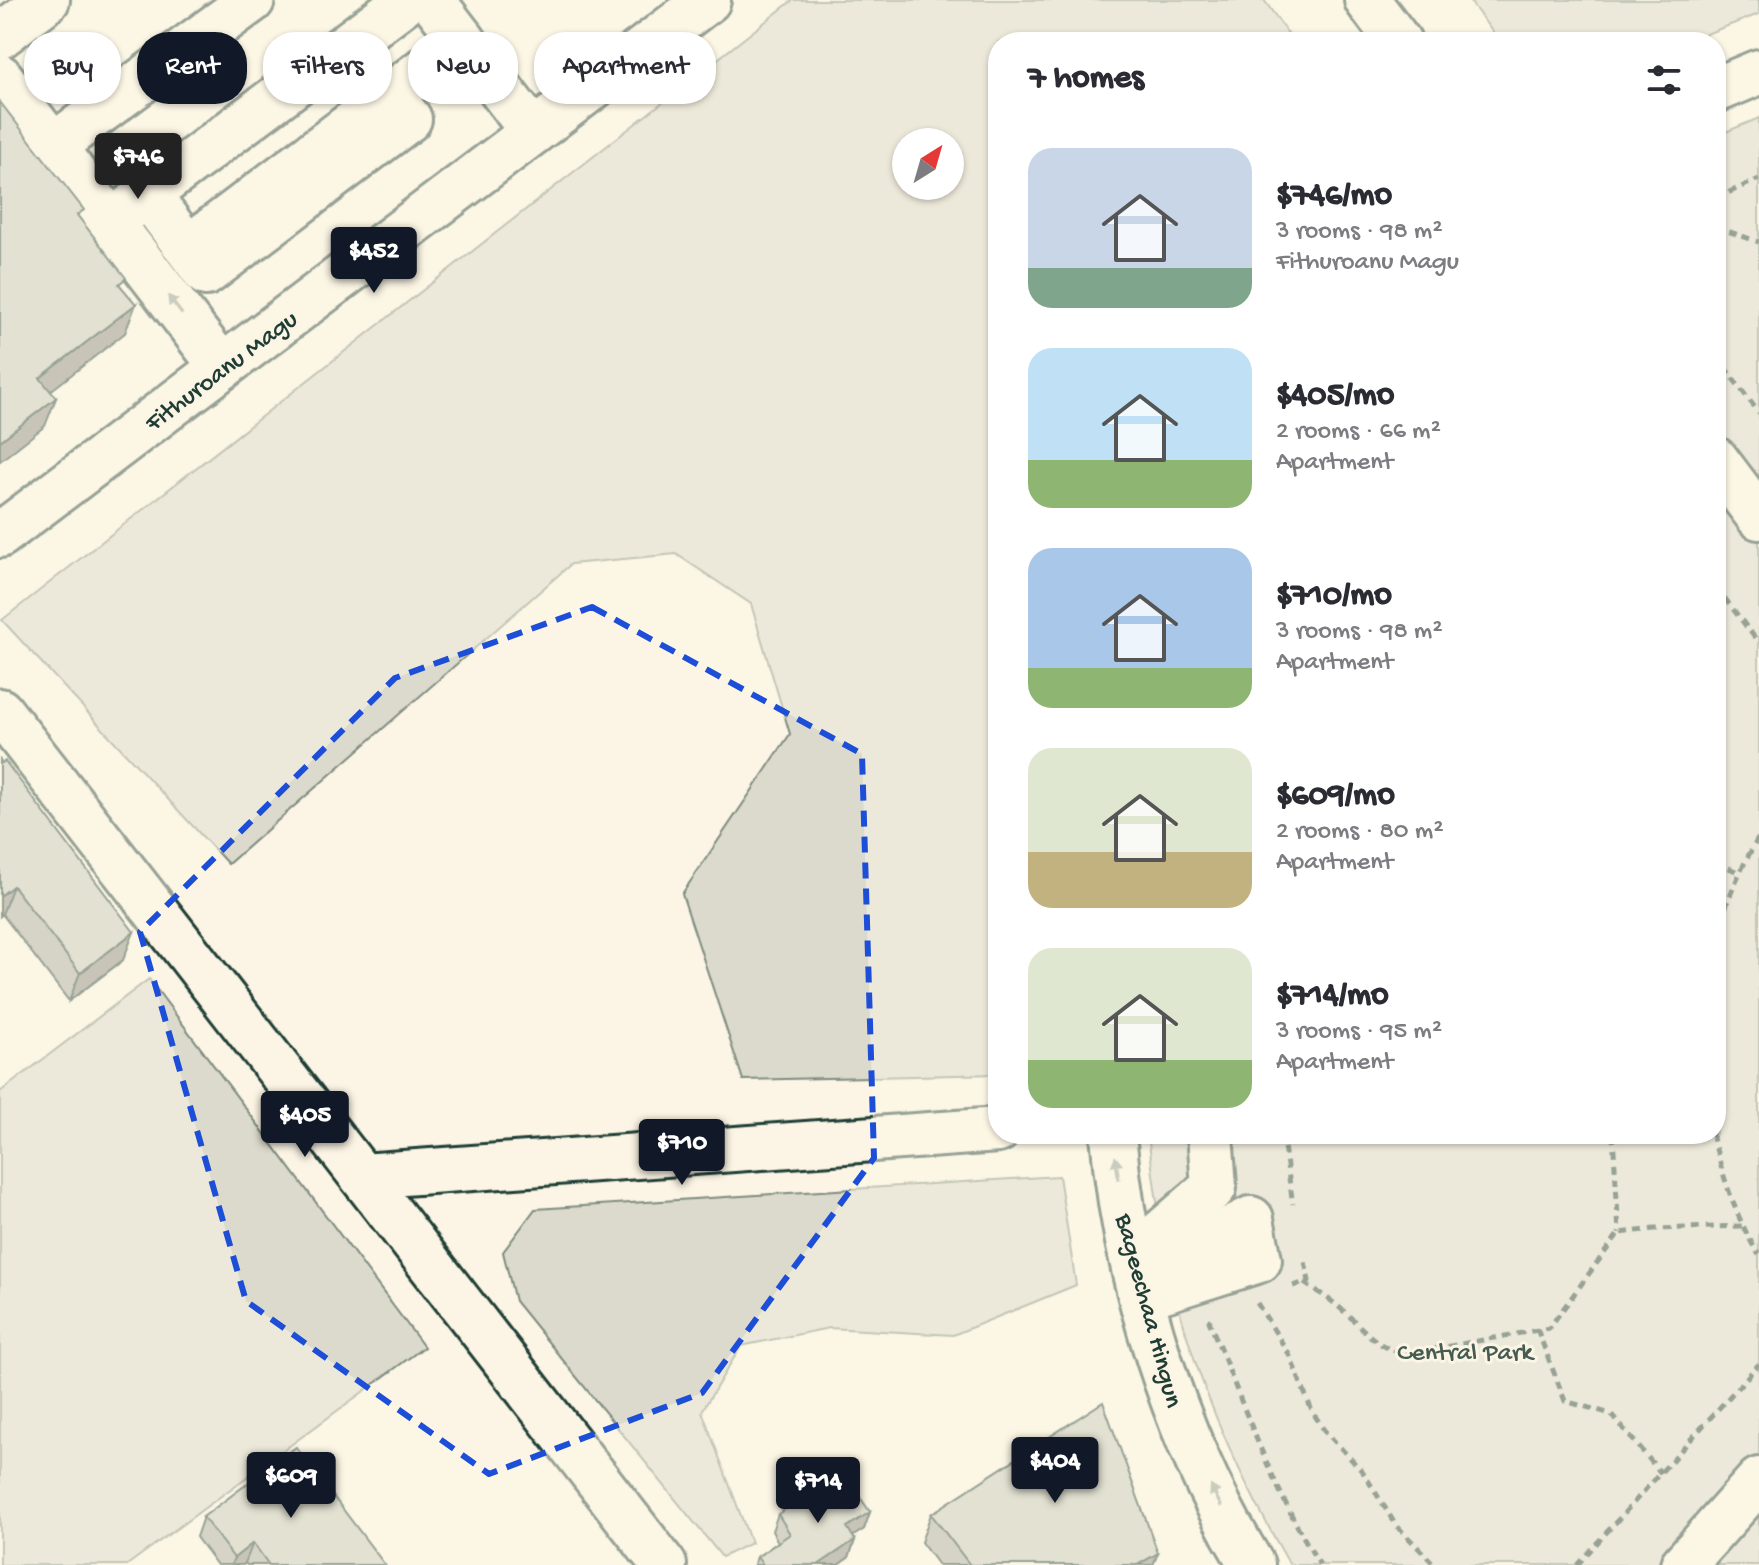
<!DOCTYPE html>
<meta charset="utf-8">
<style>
:root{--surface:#fff;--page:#f2f2f3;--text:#2b2b33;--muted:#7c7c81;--accent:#111827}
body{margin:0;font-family:"Gochi Hand",sans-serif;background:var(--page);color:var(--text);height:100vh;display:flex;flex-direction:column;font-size:30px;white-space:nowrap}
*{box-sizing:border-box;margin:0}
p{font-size:26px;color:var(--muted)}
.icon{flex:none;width:44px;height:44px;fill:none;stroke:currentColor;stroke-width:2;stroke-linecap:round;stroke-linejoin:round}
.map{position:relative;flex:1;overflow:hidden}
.panel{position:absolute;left:988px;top:32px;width:738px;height:1112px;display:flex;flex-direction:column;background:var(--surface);border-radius:32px;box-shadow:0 2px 6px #0004}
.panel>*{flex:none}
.banner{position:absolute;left:24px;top:32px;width:760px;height:72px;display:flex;gap:16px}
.needle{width:52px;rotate:37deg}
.tools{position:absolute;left:892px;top:128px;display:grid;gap:16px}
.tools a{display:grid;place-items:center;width:72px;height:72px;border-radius:50%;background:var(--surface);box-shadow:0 2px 6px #0004;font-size:40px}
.price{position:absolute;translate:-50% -68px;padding:0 18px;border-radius:8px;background:var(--accent);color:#fff;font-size:26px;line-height:52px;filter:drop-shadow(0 2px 4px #0008)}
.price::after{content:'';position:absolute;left:50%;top:48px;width:24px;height:18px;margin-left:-12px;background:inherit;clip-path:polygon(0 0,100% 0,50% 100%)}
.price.selected{background:#222;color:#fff}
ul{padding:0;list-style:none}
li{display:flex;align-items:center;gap:24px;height:200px;padding:0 40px}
li span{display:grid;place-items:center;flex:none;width:224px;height:160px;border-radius:24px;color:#555}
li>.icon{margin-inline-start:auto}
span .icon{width:96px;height:96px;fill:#fffc;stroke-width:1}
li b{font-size:34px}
h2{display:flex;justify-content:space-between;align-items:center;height:96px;padding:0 40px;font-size:34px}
.tag{padding:0 28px;border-radius:32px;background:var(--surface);box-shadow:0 2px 6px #0004;font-size:28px;line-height:72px}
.tag.selected{background:var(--accent);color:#fff}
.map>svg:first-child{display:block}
.green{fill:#dcdacc;stroke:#7e8c80;stroke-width:2;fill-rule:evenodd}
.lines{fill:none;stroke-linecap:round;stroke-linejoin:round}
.minor-casing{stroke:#1f3d34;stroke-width:50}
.path{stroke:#1f3d34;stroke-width:5;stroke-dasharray:8 6;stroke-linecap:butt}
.minor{stroke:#fcf5e5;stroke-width:44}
.wall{fill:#a9ab9f;stroke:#1f3d34;stroke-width:2}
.shaded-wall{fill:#8a8b82;stroke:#1f3d34;stroke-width:2}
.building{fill:#c5c7b9;stroke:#1f3d34;stroke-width:2}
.oneway{fill:#8e998c}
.marked{fill:none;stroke:#1d4ed8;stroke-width:6;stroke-dasharray:16 10;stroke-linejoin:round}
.labels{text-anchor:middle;stroke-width:6;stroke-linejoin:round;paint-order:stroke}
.street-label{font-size:26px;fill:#1f3d34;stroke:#fcf5e5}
.park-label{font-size:26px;fill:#455c52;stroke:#fcf5e5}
</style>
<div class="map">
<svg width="1759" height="1565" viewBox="0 0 1759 1565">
<rect width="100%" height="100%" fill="#fcf5e5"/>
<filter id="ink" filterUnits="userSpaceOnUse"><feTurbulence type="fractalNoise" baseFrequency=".0125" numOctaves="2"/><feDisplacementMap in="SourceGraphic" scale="16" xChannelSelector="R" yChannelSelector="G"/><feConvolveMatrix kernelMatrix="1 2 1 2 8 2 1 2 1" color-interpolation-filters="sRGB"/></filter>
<g filter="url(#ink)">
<g class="green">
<path d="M793 0H1264L1294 42H998V1074L743 1080 682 894 790 734 751 604 676 554 571 564 228 864 2 620ZM906 142H950V186H906Z"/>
<path d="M1469 0H1759V14L1685 42H1500Z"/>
<path d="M1759 118V1565H1290C1243 1484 1203 1399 1179 1308 1163 1251 1155 1193 1148 1134H1716V136Z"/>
<path d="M149 979 424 1347 127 1565H0V1092Z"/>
<path d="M1059 1176 1076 1285 953 1335 829 1328 741 1346 702 1411 751 1543 722 1557 515 1301 503 1252 535 1209Z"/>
</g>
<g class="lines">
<defs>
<g id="minor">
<path d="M432 0 533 132"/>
<path d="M1367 0 1399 42"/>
<path d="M0 36 47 0"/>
<path d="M0 77 222 367"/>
<path d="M1716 90 1759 72"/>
<path d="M53 146 252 0"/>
<path d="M148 195 206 273 409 119 390 95"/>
<path d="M111 222 407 0"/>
<path d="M188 248 463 40"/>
<path d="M1716 460 1759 517"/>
<path d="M0 535 708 0"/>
<path d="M0 711 664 1565"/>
<path d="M1113 1134C1124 1277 1177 1443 1252 1565"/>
<path d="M362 1176 998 1130"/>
<path d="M1133 1257 1214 1187 1210 1134"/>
<path d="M1137 1276 1251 1219 1259 1260 1142 1297"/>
<path d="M1683 1565 1759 1480"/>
</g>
</defs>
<use href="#minor" class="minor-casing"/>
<g class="path">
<path d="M1716 198 1759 179"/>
<path d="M1716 227 1759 242"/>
<path d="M1716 356 1759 413"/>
<path d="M1716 587 1759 643"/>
<path d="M1716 862 1740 873"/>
<path d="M1716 935C1727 901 1740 868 1759 837"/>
<path d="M1282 1134 1293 1204"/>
<path d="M1613 1134 1619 1233"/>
<path d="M1712 1134C1723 1176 1736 1219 1759 1255"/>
<path d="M1251 1140 1282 1135"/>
<path d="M1304 1283C1316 1291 1329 1298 1340 1308 1363 1327 1375 1348 1406 1354L1549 1328 1619 1233 1655 1229 1744 1226"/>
<path d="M1293 1286 1309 1281 1304 1257"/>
<path d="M1257 1303 1289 1354 1312 1411 1324 1430 1363 1472 1395 1524 1435 1565"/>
<path d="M1211 1319 1209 1321C1243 1403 1272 1489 1320 1565"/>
<path d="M1537 1329 1565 1401 1611 1414 1661 1473"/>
<path d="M1577 1565 1759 1364"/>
</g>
<use href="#minor" class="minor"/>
</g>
<g class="wall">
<path d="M0 760 123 960 69 1001 2 914 0 916Z"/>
<path d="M870 1512 864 1529 853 1536 855 1540 849 1557 838 1565H754L757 1557 778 1542 772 1531 778 1514Z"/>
<path d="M931 1514 1153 1565H938L921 1542Z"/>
<path d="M203 1517 385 1565H247L245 1563 243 1565H217L196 1537Z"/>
</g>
<g class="shaded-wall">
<path d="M136 304 125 333 30 407 40 378Z"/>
<path d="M56 398 45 426 0 461V441Z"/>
<path d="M13 886 2 914 0 916V896Z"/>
<path d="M134 932 123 960 69 1001 80 973Z"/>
<path d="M870 1512 864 1529 841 1544 847 1527Z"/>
<path d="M855 1540 849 1557 838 1565H818Z"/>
<path d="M253 1543 245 1563 243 1565H231L234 1558Z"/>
<path d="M1158 1553 1153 1565H1137Z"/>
</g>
<g class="building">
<path d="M0 102 84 210 77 215 126 278 119 284 136 304 40 378 56 398 0 441Z"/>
<path d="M0 760 2 763 5 761 134 932 80 973 13 886 0 896Z"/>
<path d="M1103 1402 1158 1553 1137 1565H970L931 1514Z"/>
<path d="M296 1447 385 1565H269L253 1543 234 1558 203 1517Z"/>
<path d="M843 1472 870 1512 847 1527 855 1540 818 1565H763L757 1557 790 1534 778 1514Z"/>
</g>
<defs><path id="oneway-solid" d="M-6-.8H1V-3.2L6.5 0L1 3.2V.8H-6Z" transform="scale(2)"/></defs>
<g class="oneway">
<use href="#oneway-solid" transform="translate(175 305) rotate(-127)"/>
<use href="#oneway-solid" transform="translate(1117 1168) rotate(-99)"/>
<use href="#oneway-solid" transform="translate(1216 1496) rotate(-117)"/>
</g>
</g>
<path d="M0 0H1759V1565H0ZM592 607 862 754 874 1158 702 1393 489 1474 246 1301 140 932 395 678Z" fill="#fcf5e5" fill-opacity=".55" fill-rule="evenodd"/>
<path class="marked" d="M592 607 862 754 874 1158 702 1393 489 1474 246 1301 140 932 395 678Z"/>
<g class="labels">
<g class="street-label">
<text transform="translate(220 369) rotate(-37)" y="9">Fithuroanu Magu</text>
<text transform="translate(1151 1310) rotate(75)" y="9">Bageechaa Hingun</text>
</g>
<g class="park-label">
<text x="1465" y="1359">Central Park</text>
</g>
</g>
</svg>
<div class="tools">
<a><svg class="needle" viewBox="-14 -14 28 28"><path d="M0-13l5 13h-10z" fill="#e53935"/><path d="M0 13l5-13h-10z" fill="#7c7c81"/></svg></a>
</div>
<b class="price selected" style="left:138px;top:201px">$746</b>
<b class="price" style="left:374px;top:295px">$452</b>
<b class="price" style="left:305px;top:1159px">$405</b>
<b class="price" style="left:682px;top:1187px">$710</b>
<b class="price" style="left:1055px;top:1505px">$404</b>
<b class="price" style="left:291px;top:1520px">$609</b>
<b class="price" style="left:818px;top:1525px">$714</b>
<div class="banner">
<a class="tag">Buy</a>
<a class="tag selected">Rent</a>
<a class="tag">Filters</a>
<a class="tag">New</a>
<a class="tag">Apartment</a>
</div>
<section class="panel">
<h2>7 homes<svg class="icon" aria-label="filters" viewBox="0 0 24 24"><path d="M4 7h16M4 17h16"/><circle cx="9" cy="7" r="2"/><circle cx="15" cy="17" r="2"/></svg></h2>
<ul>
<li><span style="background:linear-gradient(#c9d6e8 75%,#7fa58c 0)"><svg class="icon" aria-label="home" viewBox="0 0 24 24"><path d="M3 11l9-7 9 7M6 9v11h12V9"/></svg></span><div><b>$746/mo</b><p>3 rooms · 98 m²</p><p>Fithuroanu Magu</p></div></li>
<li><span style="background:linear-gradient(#bfe0f5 70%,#8fb573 0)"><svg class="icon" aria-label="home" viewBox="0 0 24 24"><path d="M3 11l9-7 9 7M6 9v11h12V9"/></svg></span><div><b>$405/mo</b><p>2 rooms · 66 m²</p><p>Apartment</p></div></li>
<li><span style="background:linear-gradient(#a9c7e8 75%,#8fb573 0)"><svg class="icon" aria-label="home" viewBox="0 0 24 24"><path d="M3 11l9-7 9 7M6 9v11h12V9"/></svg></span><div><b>$710/mo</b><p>3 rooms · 98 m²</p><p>Apartment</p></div></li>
<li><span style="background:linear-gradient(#dfe7d0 65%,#c2b280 0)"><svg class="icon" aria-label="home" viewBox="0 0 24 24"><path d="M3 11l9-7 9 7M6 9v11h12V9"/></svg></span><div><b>$609/mo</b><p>2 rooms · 80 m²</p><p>Apartment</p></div></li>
<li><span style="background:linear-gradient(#dfe7d0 70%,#8fb573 0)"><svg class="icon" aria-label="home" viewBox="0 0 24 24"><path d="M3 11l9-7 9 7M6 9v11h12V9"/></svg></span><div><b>$714/mo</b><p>3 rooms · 95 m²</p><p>Apartment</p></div></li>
</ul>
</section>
</div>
